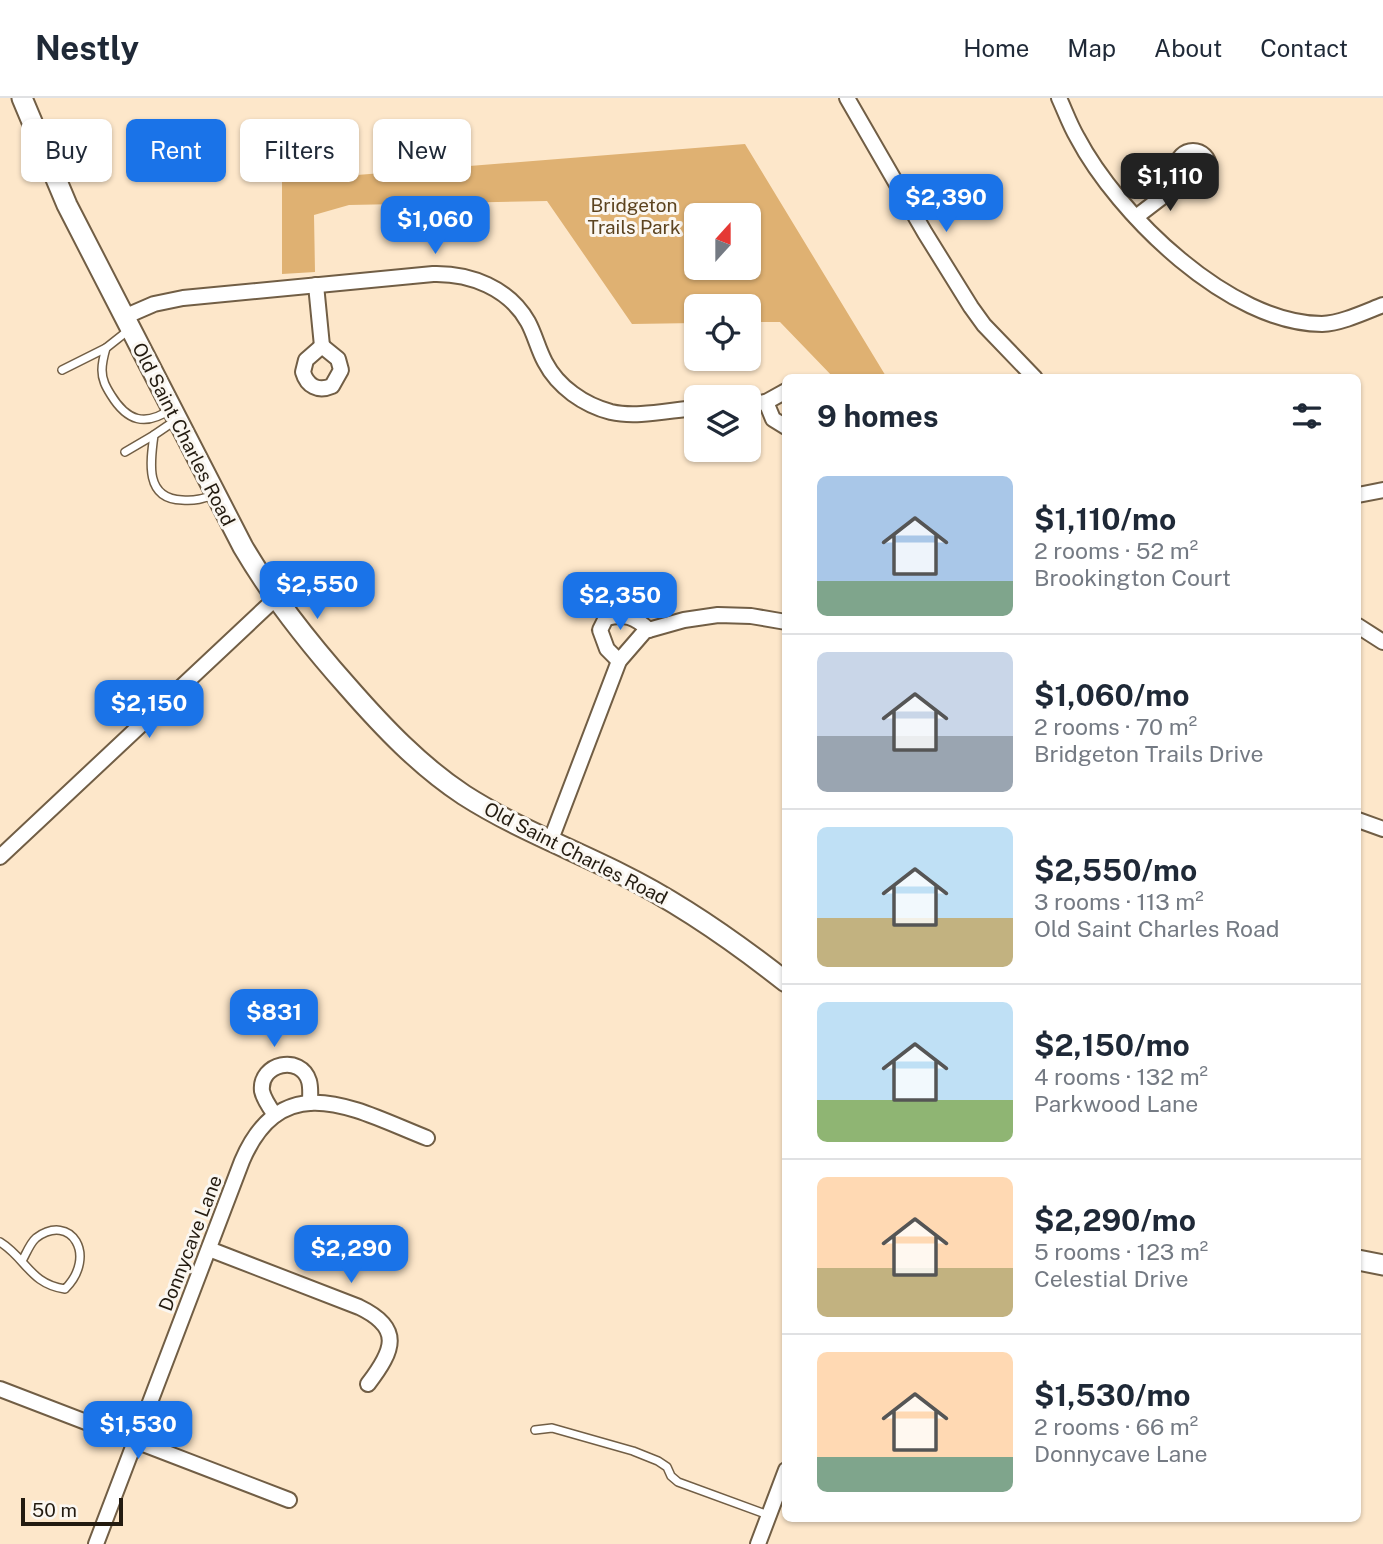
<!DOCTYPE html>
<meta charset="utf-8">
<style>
:root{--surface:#fff;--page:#f2f2f3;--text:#1f2937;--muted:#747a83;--line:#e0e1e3;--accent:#1a73e8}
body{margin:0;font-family:"Public Sans",sans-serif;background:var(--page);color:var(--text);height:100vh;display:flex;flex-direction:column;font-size:26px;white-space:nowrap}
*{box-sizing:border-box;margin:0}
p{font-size:23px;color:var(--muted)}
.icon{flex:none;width:38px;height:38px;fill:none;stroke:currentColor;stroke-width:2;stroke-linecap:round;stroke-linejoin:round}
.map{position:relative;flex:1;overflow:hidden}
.drawer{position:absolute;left:782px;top:276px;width:579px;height:1148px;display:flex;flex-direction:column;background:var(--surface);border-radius:10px;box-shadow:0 2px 5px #0004}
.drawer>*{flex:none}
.banner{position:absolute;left:21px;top:21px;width:656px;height:63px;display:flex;gap:14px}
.needle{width:46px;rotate:21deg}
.controls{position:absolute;left:684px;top:105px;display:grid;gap:14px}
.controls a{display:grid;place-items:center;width:77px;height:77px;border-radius:10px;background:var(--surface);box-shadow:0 2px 5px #0004;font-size:35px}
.scale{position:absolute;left:21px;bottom:18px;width:102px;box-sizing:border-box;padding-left:7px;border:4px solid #231b10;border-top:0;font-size:19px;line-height:24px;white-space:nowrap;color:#231b10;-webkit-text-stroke:5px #fbf7f1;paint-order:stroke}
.price{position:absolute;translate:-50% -60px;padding:0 16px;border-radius:14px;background:var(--accent);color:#fff;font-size:23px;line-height:46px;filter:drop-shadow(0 2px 4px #0008)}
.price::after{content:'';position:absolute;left:50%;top:42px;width:21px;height:16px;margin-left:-10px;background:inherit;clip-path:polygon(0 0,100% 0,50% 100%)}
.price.active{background:#222;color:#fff}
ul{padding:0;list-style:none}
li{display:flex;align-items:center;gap:21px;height:175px;padding:0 35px}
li+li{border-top:2px solid var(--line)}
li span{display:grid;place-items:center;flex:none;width:196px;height:140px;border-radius:10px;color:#555}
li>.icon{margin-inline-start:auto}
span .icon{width:84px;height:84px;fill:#fffc;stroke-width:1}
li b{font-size:30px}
h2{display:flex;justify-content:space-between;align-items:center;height:84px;padding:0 35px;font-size:30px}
.pill{padding:0 24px;border-radius:10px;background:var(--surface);box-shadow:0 2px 5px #0004;font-size:24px;line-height:63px}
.pill.active{background:var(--accent);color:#fff}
header{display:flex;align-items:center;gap:42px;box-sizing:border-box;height:98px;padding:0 35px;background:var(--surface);border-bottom:2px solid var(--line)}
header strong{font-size:33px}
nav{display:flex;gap:38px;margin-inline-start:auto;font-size:24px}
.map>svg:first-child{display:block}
.green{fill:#dfb172;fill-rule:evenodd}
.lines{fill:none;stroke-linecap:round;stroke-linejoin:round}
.lane-casing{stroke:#715e45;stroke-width:10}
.street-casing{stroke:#715e45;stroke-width:18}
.secondary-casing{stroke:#715e45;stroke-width:23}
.lane{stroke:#fff;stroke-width:7}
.street{stroke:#fff;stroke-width:14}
.secondary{stroke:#fff;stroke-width:19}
.labels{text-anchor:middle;stroke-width:6;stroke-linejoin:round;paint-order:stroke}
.park-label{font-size:19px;fill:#5c431f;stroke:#fbf7f1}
.street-label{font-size:19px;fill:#231b10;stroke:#fbf7f1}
</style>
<header>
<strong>Nestly</strong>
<nav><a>Home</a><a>Map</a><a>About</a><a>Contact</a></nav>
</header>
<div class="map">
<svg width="1383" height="1446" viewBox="0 0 1383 1446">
<rect width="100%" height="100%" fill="#fde7ca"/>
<path class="green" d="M745 46 887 280H834L780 224H749V208H696V225L632 226 547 103 349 107 314 117 315 174 282 176V83ZM696 117H749V170H696Z"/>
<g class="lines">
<defs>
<g id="lane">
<path d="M130 231 106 250C104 257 102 264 102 272 102 282 106 289 111 297 127 323 145 329 171 311"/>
<path d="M62 272 106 250"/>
<path d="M176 322 154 337C150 365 145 401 182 402 195 403 203 401 215 396"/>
<path d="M125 354 154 337"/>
<path d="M0 1144C26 1160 30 1186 65 1191 98 1158 71 1114 36 1140 30 1145 26 1156 22 1163"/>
<path d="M535 1332 552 1330 633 1353 658 1363 667 1369 671 1378 678 1384 768 1417"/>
</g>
<g id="street">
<path d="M847 0 925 135 971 209 984 227 1035 280"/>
<path d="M1059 0C1065 13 1070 27 1077 39 1118 117 1230 226 1322 226 1342 225 1365 214 1383 207"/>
<circle cx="1193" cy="69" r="16"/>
<path d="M1136 119 1183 83"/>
<path d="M316 187 322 248"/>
<path d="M124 219 154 206 183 200 433 176C470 175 509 190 528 224 535 237 538 251 545 264 558 289 584 307 611 314 637 320 670 312 696 310"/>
<path d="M322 248 338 261 341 272 332 288C318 294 307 288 303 274L306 262Z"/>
<path d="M786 293 766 304 773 321 786 329"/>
<path d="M749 306 766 304"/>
<path d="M1358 397 1383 392"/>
<path d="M1358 528 1383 544"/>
<path d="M619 563 607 551 600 532 606 520C625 515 635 519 649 532"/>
<path d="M1358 722 1383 731"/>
<path d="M550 744 619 563 645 533 684 522 718 517 751 518 786 524"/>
<path d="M0 759 275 501"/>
<path d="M275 1017C270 1010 264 1002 262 993 259 965 301 956 309 983 311 990 310 997 310 1005"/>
<path d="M209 1151 359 1209C403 1230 394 1252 368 1286"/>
<path d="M0 1291 289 1402"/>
<path d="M96 1446 242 1063C283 967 356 1012 427 1040"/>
<path d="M758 1446 786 1372"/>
</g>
<g id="secondary">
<path d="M22 0 67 107 243 449C273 500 308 544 348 589 383 629 420 668 464 697 514 729 569 750 621 776 680 805 734 843 786 884"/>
<path d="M1358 1162 1383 1167"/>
</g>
</defs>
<use href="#lane" class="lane-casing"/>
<use href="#street" class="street-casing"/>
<use href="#secondary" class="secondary-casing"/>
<use href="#lane" class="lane"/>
<use href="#street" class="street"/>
<use href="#secondary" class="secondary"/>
</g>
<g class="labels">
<g class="park-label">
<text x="634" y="114">Bridgeton<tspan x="634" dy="22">Trails Park</tspan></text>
</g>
<g class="street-label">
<text transform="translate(184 336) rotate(63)" y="7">Old Saint Charles Road</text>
<text transform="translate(576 755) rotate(27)" y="7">Old Saint Charles Road</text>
<text transform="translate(190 1145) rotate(-69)" y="7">Donnycave Lane</text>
</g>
</g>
</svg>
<div class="controls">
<a><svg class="needle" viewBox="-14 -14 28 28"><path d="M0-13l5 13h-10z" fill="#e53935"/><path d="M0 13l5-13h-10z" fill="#747a83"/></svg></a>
<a><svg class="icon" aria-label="locate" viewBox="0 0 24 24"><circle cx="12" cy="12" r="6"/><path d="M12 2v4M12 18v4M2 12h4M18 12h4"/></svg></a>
<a><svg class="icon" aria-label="layers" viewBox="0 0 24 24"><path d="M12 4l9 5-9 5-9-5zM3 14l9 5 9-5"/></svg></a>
</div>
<div class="scale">50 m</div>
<b class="price active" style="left:1170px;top:115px">$1,110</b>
<b class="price" style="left:946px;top:136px">$2,390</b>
<b class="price" style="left:435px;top:158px">$1,060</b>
<b class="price" style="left:317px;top:523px">$2,550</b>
<b class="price" style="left:620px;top:534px">$2,350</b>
<b class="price" style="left:149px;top:642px">$2,150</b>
<b class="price" style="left:274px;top:951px">$831</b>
<b class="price" style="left:351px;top:1187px">$2,290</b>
<b class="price" style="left:138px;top:1363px">$1,530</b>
<div class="banner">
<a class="pill">Buy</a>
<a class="pill active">Rent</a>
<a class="pill">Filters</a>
<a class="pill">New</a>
</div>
<section class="drawer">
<h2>9 homes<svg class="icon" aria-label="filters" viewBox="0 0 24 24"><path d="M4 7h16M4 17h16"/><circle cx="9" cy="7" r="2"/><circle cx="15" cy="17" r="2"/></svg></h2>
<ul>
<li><span style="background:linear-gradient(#a9c7e8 75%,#7fa58c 0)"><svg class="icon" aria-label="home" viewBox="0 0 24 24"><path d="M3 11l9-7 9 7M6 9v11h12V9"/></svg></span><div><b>$1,110/mo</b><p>2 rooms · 52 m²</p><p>Brookington Court</p></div></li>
<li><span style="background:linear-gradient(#c9d6e8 60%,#9aa5b1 0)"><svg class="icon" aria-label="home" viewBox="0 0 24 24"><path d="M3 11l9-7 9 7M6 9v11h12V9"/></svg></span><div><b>$1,060/mo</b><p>2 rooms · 70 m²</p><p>Bridgeton Trails Drive</p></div></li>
<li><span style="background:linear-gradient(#bfe0f5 65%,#c2b280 0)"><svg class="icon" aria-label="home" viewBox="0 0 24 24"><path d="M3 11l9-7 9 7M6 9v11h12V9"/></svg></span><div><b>$2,550/mo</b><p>3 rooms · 113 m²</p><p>Old Saint Charles Road</p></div></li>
<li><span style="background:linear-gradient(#bfe0f5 70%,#8fb573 0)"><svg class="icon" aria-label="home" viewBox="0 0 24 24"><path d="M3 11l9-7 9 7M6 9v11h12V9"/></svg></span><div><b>$2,150/mo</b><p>4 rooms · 132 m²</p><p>Parkwood Lane</p></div></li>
<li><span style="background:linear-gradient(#ffd9b3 65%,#c2b280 0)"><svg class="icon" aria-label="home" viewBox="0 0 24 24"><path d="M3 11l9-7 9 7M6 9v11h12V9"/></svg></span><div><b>$2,290/mo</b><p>5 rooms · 123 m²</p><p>Celestial Drive</p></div></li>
<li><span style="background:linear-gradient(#ffd9b3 75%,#7fa58c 0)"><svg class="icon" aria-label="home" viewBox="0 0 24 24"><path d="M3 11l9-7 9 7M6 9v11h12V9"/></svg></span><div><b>$1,530/mo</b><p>2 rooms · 66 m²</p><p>Donnycave Lane</p></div></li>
</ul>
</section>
</div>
